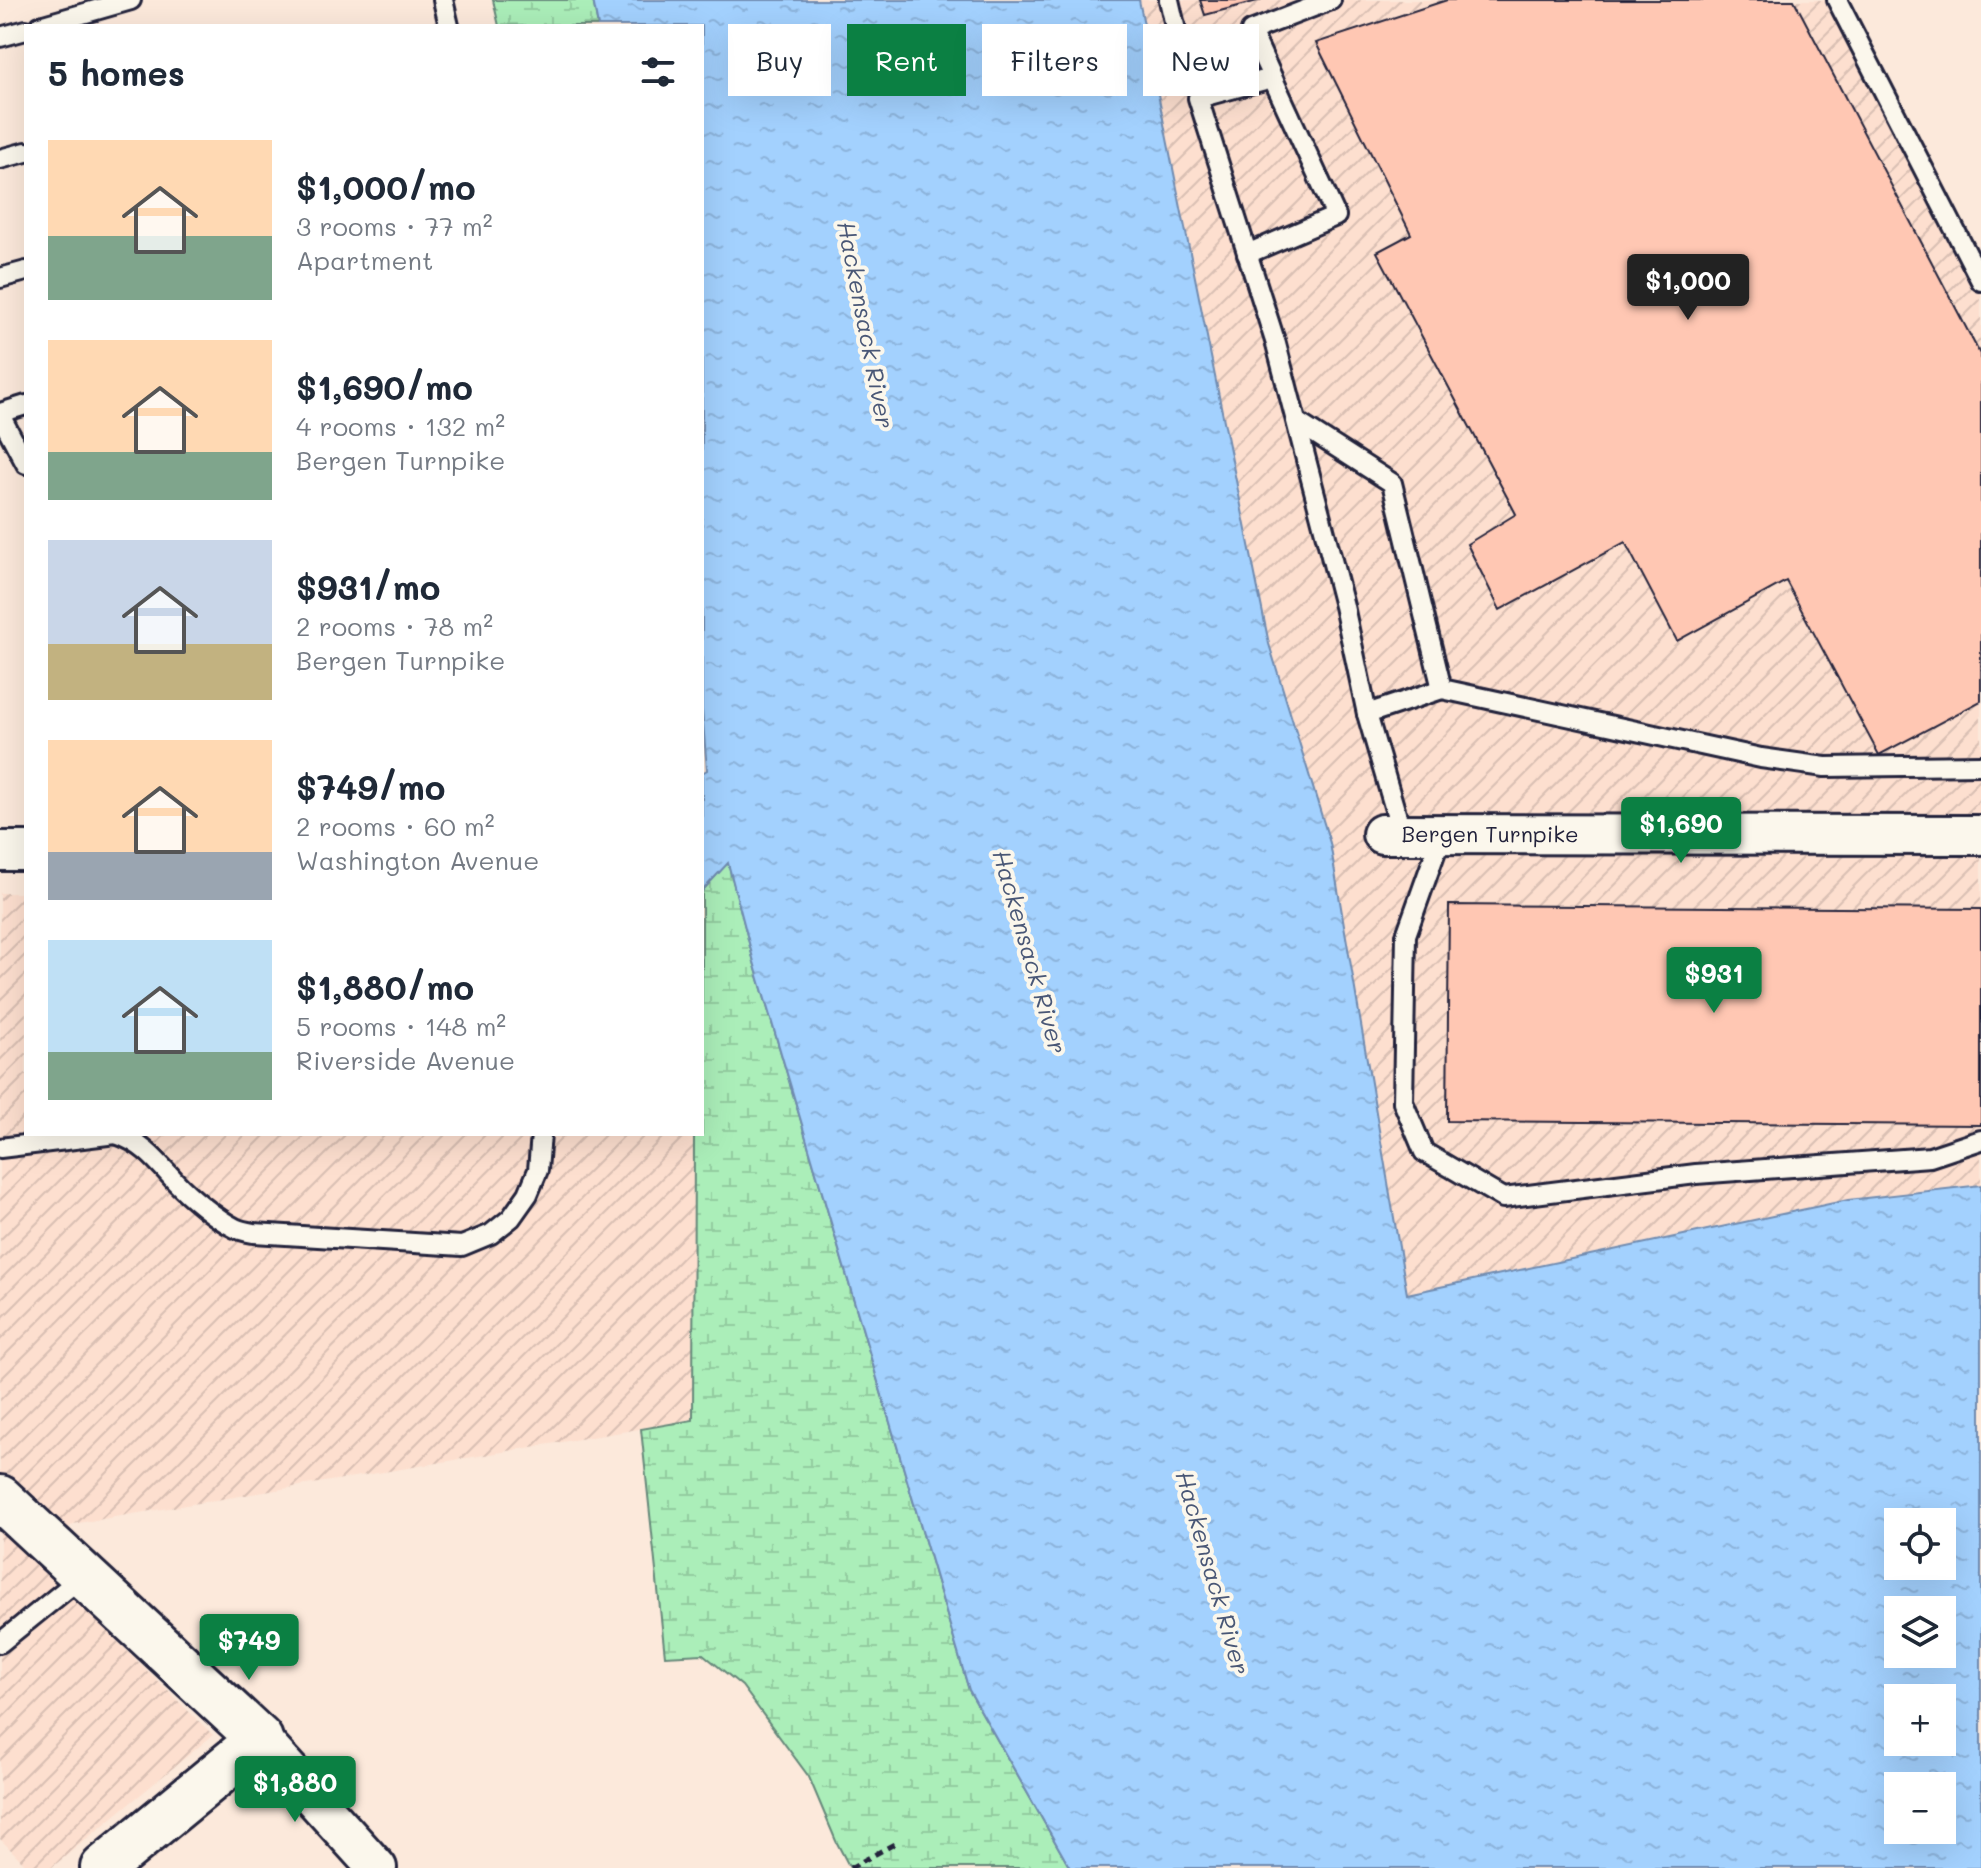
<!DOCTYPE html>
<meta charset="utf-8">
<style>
:root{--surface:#fff;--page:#f2f2f3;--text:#1f2937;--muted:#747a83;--accent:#0b8043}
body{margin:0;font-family:Mali,sans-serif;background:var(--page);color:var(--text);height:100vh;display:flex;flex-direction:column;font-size:30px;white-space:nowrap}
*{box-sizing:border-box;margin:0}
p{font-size:26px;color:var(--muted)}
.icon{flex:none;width:44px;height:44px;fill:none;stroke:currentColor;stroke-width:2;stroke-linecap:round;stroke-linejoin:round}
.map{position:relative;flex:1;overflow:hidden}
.drawer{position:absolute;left:24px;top:24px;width:680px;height:1112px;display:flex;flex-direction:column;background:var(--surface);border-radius:0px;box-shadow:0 8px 32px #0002}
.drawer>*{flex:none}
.guide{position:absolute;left:728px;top:24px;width:760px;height:72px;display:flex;gap:16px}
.fabs{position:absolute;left:1884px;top:1508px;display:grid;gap:16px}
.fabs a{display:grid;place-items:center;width:72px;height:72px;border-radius:0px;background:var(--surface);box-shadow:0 8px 32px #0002;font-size:40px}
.price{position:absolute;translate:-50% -68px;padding:0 18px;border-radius:8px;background:var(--accent);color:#fff;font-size:26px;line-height:52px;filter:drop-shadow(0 2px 4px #0008)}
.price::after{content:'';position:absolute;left:50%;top:48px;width:24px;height:18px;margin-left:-12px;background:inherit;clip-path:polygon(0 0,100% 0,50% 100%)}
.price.current{background:#222;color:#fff}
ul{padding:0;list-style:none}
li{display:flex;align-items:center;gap:24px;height:200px;padding:0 24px}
li span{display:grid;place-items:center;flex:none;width:224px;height:160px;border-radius:0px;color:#555}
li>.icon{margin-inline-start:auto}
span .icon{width:96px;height:96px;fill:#fffc;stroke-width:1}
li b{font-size:34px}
h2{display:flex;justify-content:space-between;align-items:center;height:96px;padding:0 24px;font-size:34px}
.tag{padding:0 28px;border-radius:0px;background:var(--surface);box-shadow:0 8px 32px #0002;font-size:28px;line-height:72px}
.tag.current{background:var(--accent);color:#fff}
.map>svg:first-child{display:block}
.industrial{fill:url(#industrial-furrows)}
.wetland{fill:url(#wetland-marsh);stroke:#66887a;stroke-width:2}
.water{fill:url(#water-ripples);stroke:#6f8bb0;stroke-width:2;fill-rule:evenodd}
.building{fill:#ffc7b3;stroke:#22223b;stroke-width:2}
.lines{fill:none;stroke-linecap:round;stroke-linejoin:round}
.service-casing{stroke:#22223b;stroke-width:24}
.minor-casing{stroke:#22223b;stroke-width:44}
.tertiary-casing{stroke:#22223b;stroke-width:50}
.path{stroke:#22223b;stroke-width:5;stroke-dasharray:8 6;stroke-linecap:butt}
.service{stroke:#fbf7ec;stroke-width:18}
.minor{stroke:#fbf7ec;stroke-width:38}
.tertiary{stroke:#fbf7ec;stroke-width:44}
.labels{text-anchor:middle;stroke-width:8;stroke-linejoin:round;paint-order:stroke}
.street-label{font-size:22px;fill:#22223b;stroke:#fbf7ec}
.water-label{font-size:24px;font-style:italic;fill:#495776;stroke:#fbf7ec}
</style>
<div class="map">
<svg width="1981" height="1868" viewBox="0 0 1981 1868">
<defs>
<pattern id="industrial-furrows" width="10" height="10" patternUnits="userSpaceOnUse" patternTransform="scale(2)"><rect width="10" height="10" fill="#fddfcf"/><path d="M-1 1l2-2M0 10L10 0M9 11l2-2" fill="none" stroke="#d9bfb3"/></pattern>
<pattern id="wetland-marsh" width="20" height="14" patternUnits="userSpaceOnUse" patternTransform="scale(2)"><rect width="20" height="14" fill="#abeeb9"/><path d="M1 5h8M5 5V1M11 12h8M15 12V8" fill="none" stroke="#93cca0"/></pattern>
<pattern id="water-ripples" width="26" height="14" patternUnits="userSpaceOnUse" patternTransform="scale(2)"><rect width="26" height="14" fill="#a3d1fe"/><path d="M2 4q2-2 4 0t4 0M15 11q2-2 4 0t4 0" fill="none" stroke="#8cb3db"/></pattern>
</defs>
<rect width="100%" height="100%" fill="#fce9db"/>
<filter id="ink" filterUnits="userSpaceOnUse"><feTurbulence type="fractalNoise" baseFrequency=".0125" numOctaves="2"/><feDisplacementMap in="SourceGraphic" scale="16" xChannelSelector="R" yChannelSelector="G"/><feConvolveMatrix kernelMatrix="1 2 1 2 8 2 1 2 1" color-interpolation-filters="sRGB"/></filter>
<g filter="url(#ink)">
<g class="industrial">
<path d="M1139 0H1833L1981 265V1185L1848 1200 1407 1294 1330 843 1269 644Z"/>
<path d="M0 893H26V1134H694L693 1420 73 1524 35 1561 213 1735 51 1868H29L0 1839Z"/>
</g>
<g class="wetland">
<path d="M493 0H593L598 26H499Z"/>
<path d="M728 862 754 962 969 1690 1070 1868H850L836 1841 809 1777 742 1686 703 1654 665 1656 641 1429 693 1420 694 1134H702V891Z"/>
</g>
<path class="water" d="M593 0H1139L1269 644 1330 843 1407 1294 1848 1200 1981 1185V1868H1070L969 1690 754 962 728 863 702 891V773L707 770 702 710V26H598ZM1898 1522H1942V1566H1898ZM1898 1610H1942V1654H1898ZM1898 1698H1942V1742H1898ZM1898 1786H1942V1830H1898Z"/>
<g class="building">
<path d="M1200 0H1261L1205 15Z"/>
<path d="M1447 0H1794L1981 356V701L1879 755 1786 581 1677 641 1625 542 1500 610 1467 544 1516 514 1377 252 1411 234 1316 43Z"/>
<path d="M1449 905 1981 909V1125L1447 1121Z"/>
</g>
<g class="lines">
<defs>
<g id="service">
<path d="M443 0 449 26"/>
<path d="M1169 0 1186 73 1256 43"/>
<path d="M1837 0 1981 281"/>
<path d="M40 26 131 0"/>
<path d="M0 37 26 30"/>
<path d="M1272 78 1198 98 1276 344 1344 606 1367 714 1402 834"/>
<path d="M0 159 26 152"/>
<path d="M1247 254 1336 216 1251 31 1331 0"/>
<path d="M0 278 26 271"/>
<path d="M0 413 26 405"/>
<path d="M0 415 26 464"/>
<path d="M1297 422 1392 483 1442 689 1367 714"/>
<path d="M1442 689 1761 758 1825 767 1981 765"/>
<path d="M1442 834 1406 935 1403 1102 1424 1152 1503 1198 1696 1174 1930 1157 1981 1140"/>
<path d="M116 1134C143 1143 157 1161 175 1181 189 1196 217 1219 235 1228 241 1231 248 1232 254 1233L462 1246 491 1234 511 1218 528 1194 538 1170 541 1134"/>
<path d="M0 1148 116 1134"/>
<path d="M0 1643 84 1575"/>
</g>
<g id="minor">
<path id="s1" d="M1382 834 1981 835"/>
<path d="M0 851H26"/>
<path d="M260 1739 377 1868"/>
</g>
<path id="tertiary" d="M0 1498 260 1739 103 1868"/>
</defs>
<use href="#service" class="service-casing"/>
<use href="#minor" class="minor-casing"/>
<use href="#tertiary" class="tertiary-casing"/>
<path class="path" d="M850 1868 896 1843"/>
<use href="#service" class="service"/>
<use href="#minor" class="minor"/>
<use href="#tertiary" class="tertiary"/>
</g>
</g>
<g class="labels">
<g class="street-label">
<text dy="8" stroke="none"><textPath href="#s1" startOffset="108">Bergen Turnpike</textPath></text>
</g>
<g class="water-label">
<text transform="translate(865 325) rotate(79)" y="8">Hackensack River</text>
<text transform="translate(1029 952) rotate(74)" y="8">Hackensack River</text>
<text transform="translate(1212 1573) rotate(74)" y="8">Hackensack River</text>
</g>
</g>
</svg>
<div class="fabs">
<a><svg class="icon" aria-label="locate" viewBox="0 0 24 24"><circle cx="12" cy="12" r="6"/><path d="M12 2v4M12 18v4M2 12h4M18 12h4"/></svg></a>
<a><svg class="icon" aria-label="layers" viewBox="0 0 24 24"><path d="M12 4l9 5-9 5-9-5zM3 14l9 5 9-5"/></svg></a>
<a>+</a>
<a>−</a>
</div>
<b class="price current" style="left:1688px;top:322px">$1,000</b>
<b class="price" style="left:1681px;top:865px">$1,690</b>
<b class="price" style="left:1714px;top:1015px">$931</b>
<b class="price" style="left:249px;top:1682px">$749</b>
<b class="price" style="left:295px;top:1824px">$1,880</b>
<div class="guide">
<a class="tag">Buy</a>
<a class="tag current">Rent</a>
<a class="tag">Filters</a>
<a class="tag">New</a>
</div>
<section class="drawer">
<h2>5 homes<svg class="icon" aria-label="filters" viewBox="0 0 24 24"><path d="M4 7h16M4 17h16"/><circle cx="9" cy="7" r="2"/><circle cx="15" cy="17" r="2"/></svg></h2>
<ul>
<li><span style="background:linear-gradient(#ffd9b3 60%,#7fa58c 0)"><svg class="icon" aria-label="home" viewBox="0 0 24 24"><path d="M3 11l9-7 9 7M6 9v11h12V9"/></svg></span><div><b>$1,000/mo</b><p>3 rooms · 77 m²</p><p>Apartment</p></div></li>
<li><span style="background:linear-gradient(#ffd9b3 70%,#7fa58c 0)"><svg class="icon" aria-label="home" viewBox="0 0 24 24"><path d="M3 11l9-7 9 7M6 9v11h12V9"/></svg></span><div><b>$1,690/mo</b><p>4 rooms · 132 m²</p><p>Bergen Turnpike</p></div></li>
<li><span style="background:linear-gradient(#c9d6e8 65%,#c2b280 0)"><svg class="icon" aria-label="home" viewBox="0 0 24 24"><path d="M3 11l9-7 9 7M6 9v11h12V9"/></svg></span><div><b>$931/mo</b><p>2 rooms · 78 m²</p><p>Bergen Turnpike</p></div></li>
<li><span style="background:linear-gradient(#ffd9b3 70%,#9aa5b1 0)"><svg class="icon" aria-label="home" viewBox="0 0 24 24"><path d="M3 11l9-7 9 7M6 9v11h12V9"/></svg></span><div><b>$749/mo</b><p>2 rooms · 60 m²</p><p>Washington Avenue</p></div></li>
<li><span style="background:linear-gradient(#bfe0f5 70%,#7fa58c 0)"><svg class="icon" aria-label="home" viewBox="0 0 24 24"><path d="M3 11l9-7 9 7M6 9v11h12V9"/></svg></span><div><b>$1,880/mo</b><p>5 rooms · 148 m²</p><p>Riverside Avenue</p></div></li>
</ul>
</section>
</div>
